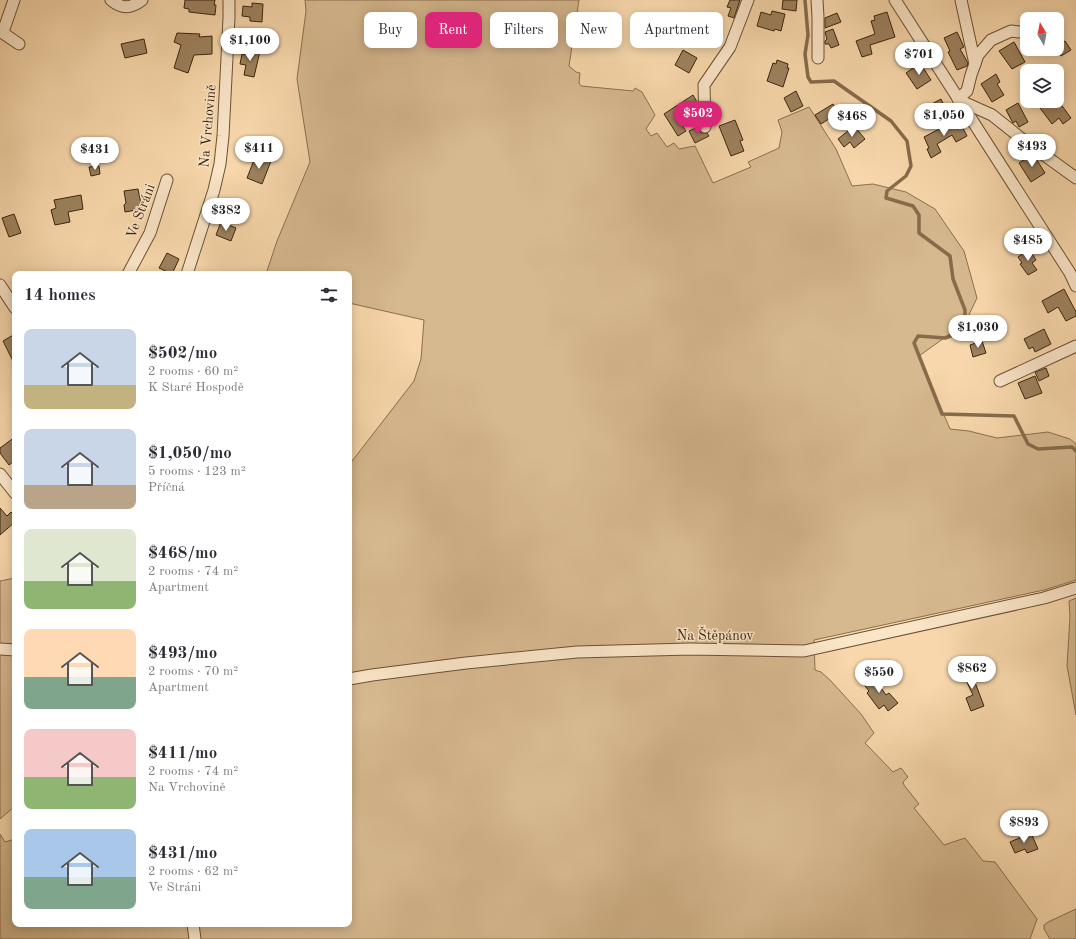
<!DOCTYPE html>
<meta charset="utf-8">
<style>
:root{--surface:#fff;--page:#f7f7f7;--text:#2b2b33;--muted:#7c7c81;--accent:#db2777}
body{margin:0;font-family:"Old Standard TT",serif;background:var(--page);color:var(--text);height:100vh;display:flex;flex-direction:column;font-size:15px;white-space:nowrap}
*{box-sizing:border-box;margin:0}
p{font-size:13px;color:var(--muted)}
.icon{flex:none;width:22px;height:22px;fill:none;stroke:currentColor;stroke-width:2;stroke-linecap:round;stroke-linejoin:round}
.map{position:relative;flex:1;overflow:hidden}
.side{position:absolute;left:12px;top:271px;width:340px;height:656px;display:flex;flex-direction:column;background:var(--surface);border-radius:8px;box-shadow:0 2px 10px #0003}
.side>*{flex:none}
.guide{position:absolute;left:364px;top:12px;width:380px;height:36px;display:flex;gap:8px}
.needle{width:26px;rotate:350deg}
.fabs{position:absolute;left:1020px;top:12px;display:grid;gap:8px}
.fabs a{display:grid;place-items:center;width:44px;height:44px;border-radius:8px;background:var(--surface);box-shadow:0 2px 10px #0003;font-size:20px}
.price{position:absolute;translate:-50% -34px;padding:0 9px;border-radius:14px;background:#fff;color:#222;font-size:13px;line-height:26px;filter:drop-shadow(0 1px 2px #0008)}
.price::after{content:'';position:absolute;left:50%;top:24px;width:12px;height:9px;margin-left:-6px;background:inherit;clip-path:polygon(0 0,100% 0,50% 100%)}
.price.selected{background:var(--accent);color:#fff}
ul{padding:0;list-style:none}
li{display:flex;align-items:center;gap:12px;height:100px;padding:0 12px}
li span{display:grid;place-items:center;flex:none;width:112px;height:80px;border-radius:8px;color:#555}
li>.icon{margin-inline-start:auto}
span .icon{width:48px;height:48px;fill:#fffc;stroke-width:1}
li b{font-size:17px}
h2{display:flex;justify-content:space-between;align-items:center;height:48px;padding:0 12px;font-size:17px}
.chip{padding:0 14px;border-radius:8px;background:var(--surface);box-shadow:0 2px 10px #0003;font-size:14px;line-height:36px}
.chip.selected{background:var(--accent);color:#fff}
.map>svg:first-child{display:block}
.green{fill:#d7b990;stroke:#8a704e}
.lines{fill:none;stroke-linecap:round;stroke-linejoin:round}
.stream{stroke:#866c4b;stroke-width:3.5}
.building{fill:#9d825f;stroke:#3c260d}
.minor-casing{stroke:#6b5234;stroke-width:13}
.minor{stroke:#fae5c8;stroke-width:11}
.labels{text-anchor:middle;stroke-width:3;stroke-linejoin:round;paint-order:stroke}
.street-label{font-size:14px;fill:#3c260d;stroke:#fae5c8}
</style>
<div class="map">
<svg width="1076" height="939" viewBox="0 0 1076 939">
<rect width="100%" height="100%" fill="#f7d7ab"/>
<filter id="stains"><feTurbulence type="fractalNoise" baseFrequency=".005" numOctaves="4"/><feColorMatrix values="0 0 0 0 .2 0 0 0 0 .09 0 0 0 0 .02 0 0 0 .5 -.17"/></filter>
<radialGradient id="worn" r=".72"><stop offset=".6" stop-color="#630" stop-opacity="0"/><stop offset="1" stop-color="#630" stop-opacity=".3"/></radialGradient>
<g class="green">
<path d="M305 0H579L569 66 576 72 580 73 579 83 581 86 633 91 634 90 635 88 642 92 655 115 646 129 651 136 657 133 667 147 674 143 679 149 695 146 713 183 751 167 748 162 779 148 782 132 778 120 809 107 836 149 852 186 873 184 906 192 935 209 964 251 977 298 965 323 919 356 950 429 969 431 997 438 1048 432 1070 439 1076 444V580L1044 590 814 640 815 670 821 672 830 680 861 714 874 733 865 743 893 772 901 768 908 777 903 782 904 785 919 804 914 808 944 845 965 838 983 861 995 862 1037 919 1030 939H0V834L5 842 15 839V924H349V465L414 381 421 359 424 320 349 303V274H266L277 241 310 162 297 79 306 11Z"/>
<path d="M15 578V806L0 819V581Z"/>
<path d="M1076 598V715L1067 666 1070 616 1069 601Z"/>
<path d="M1076 909V939H1050L1044 929V925L1048 922Z"/>
</g>
<g class="lines">
<path class="stream" d="M805 0 808 35 805 54 808 77 811 82 834 81 891 121 907 141 911 166 906 176 887 191 886 198 913 206 919 215V233L950 256 953 279 965 310V323L959 333 945 338 918 336 914 343 942 414 1014 416 1028 444 1038 449 1072 447 1076 451"/>
</g>
<g class="building">
<path d="M185 0H215L214 5H216L215 15 189 12V9L184 8Z"/>
<path d="M730 0H740L734 18 728 16 731 8 727 7Z"/>
<path d="M783 0H797L796 11 782 9Z"/>
<path d="M252 3 263 4 262 22 250 21V17L242 16 243 6 252 7Z"/>
<path d="M772 11 785 14 781 31 775 29 774 31 757 26 761 12 771 15Z"/>
<path d="M887 12 895 37 870 45 872 54 862 57 856 41 875 34 871 21 875 20 874 16Z"/>
<path d="M837 13 841 22 825 28V18Z"/>
<path d="M833 29 839 45 831 48 829 44H825V41L827 39 825 32Z"/>
<path d="M957 32 964 47 960 49 968 63 967 66 957 70 948 52 950 51 944 38Z"/>
<path d="M177 33 200 34 199 37 212 36V54L194 55 188 73 174 68 181 45 174 42Z"/>
<path d="M144 39 147 53 125 58 121 44Z"/>
<path d="M1065 41 1071 50 1061 56 1057 51V46Z"/>
<path d="M1014 42 1025 62 1012 69 999 51Z"/>
<path d="M250 49 260 51 254 77 244 75 246 65 240 64 242 54 248 55Z"/>
<path d="M683 50 697 58 689 73 675 65Z"/>
<path d="M777 60 788 64 787 68H789L783 87 767 81 773 63 776 64Z"/>
<path d="M920 63 931 80 917 89 906 73Z"/>
<path d="M996 74 1000 82 997 84 1004 95 992 102 981 84Z"/>
<path d="M796 91 803 106 791 112 784 98Z"/>
<path d="M693 95 697 102 676 116 686 131 678 136 664 114Z"/>
<path d="M941 99 945 107 934 113 930 105Z"/>
<path d="M1057 99 1071 118 1063 124 1059 118 1052 124 1040 108 1050 101H1057Z"/>
<path d="M1018 103 1028 122 1019 127 1016 121 1013 123 1006 110Z"/>
<path d="M833 104 838 113 821 124 815 115Z"/>
<path d="M958 119 967 136 956 142 952 135 937 144 941 152 931 158 927 149 929 148 924 137Z"/>
<path d="M735 120 743 140 740 141 744 151 731 156 719 126Z"/>
<path d="M854 126 865 139 854 148 850 142 844 147 838 139Z"/>
<path d="M698 127 699 130 701 133H707L709 136 695 143 689 131Z"/>
<path d="M256 155 271 161 262 184 247 178Z"/>
<path d="M1030 156 1032 159 1035 157 1045 173 1031 182 1019 163Z"/>
<path d="M99 166 100 174 91 176 89 167Z"/>
<path d="M138 189 142 209 125 212 124 205 126 203 124 191Z"/>
<path d="M81 195 83 209 68 212 70 222 55 225 51 210 56 208 54 200Z"/>
<path d="M14 214 21 233 9 237 2 218Z"/>
<path d="M221 222 236 228 231 241 216 235Z"/>
<path d="M1029 249 1036 260 1032 263 1037 270 1028 275 1020 264 1022 263 1018 257Z"/>
<path d="M167 253 179 259 172 274 159 268Z"/>
<path d="M1064 289 1076 312V316L1066 321 1058 307 1048 313 1042 301Z"/>
<path d="M1044 329 1051 344 1035 352 1033 347 1029 349 1024 339Z"/>
<path d="M15 334V365L3 341Z"/>
<path d="M982 341 986 353 973 357 970 345Z"/>
<path d="M1046 368 1049 376 1039 381 1035 372Z"/>
<path d="M1035 376 1042 393 1025 399 1018 383Z"/>
<path d="M15 437V460L9 465 0 453V448Z"/>
<path d="M0 508 7 516 11 512 15 517V522L0 535Z"/>
<path d="M968 664 984 706 971 711 966 698 973 695 960 667Z"/>
<path d="M871 674 886 695 889 693 898 703 888 711 884 705 879 709 867 693 869 691 862 682Z"/>
<path d="M1031 833 1038 849 1027 853 1025 849 1015 853 1010 842Z"/>
</g>
<g class="lines">
<defs>
<g id="minor">
<path d="M111 0C122 9 130 9 142 0"/>
<path d="M817 0 818 17V58"/>
<path d="M895 0 1070 273 1076 286"/>
<path d="M961 0 975 64"/>
<path d="M0 31 19 44"/>
<path d="M3 32 14 0"/>
<path d="M1019 32 1011 31 991 40 978 55 971 75 967 91 958 99 963 102 992 115 1022 139 1076 178"/>
<path d="M705 127 704 85 730 47 748 0"/>
<path d="M128 274 150 233 167 180"/>
<path d="M187 274 214 190 220 164 223 136 229 18V0"/>
<path d="M0 285 15 308"/>
<path d="M1000 381 1076 346"/>
<path d="M0 474 15 493"/>
<path d="M0 649 15 650"/>
<path d="M349 679 372 675 466 663 577 652 690 649 804 651 1044 598 1076 588"/>
<path d="M193 924 195 939"/>
</g>
</defs>
<use href="#minor" class="minor-casing"/>
<use href="#minor" class="minor"/>
</g>
<g class="labels">
<g class="street-label">
<text transform="translate(207 126) rotate(-85)" y="5">Na Vrchovině</text>
<text transform="translate(140 211) rotate(-69)" y="5">Ve Stráni</text>
<text x="715" y="640">Na Štěpánov</text>
</g>
</g>
<rect width="100%" height="100%" filter="url(#stains)"/>
<rect width="100%" height="100%" fill="url(#worn)"/>
</svg>
<div class="fabs">
<a><svg class="needle" viewBox="-14 -14 28 28"><path d="M0-13l5 13h-10z" fill="#e53935"/><path d="M0 13l5-13h-10z" fill="#7c7c81"/></svg></a>
<a><svg class="icon" aria-label="layers" viewBox="0 0 24 24"><path d="M12 4l9 5-9 5-9-5zM3 14l9 5 9-5"/></svg></a>
</div>
<b class="price" style="left:250px;top:62px">$1,100</b>
<b class="price" style="left:919px;top:76px">$701</b>
<b class="price selected" style="left:698px;top:135px">$502</b>
<b class="price" style="left:944px;top:137px">$1,050</b>
<b class="price" style="left:852px;top:138px">$468</b>
<b class="price" style="left:1032px;top:168px">$493</b>
<b class="price" style="left:259px;top:170px">$411</b>
<b class="price" style="left:95px;top:171px">$431</b>
<b class="price" style="left:226px;top:232px">$382</b>
<b class="price" style="left:1028px;top:262px">$485</b>
<b class="price" style="left:978px;top:349px">$1,030</b>
<b class="price" style="left:972px;top:690px">$862</b>
<b class="price" style="left:879px;top:694px">$550</b>
<b class="price" style="left:1024px;top:844px">$893</b>
<div class="guide">
<a class="chip">Buy</a>
<a class="chip selected">Rent</a>
<a class="chip">Filters</a>
<a class="chip">New</a>
<a class="chip">Apartment</a>
</div>
<section class="side">
<h2>14 homes<svg class="icon" aria-label="filters" viewBox="0 0 24 24"><path d="M4 7h16M4 17h16"/><circle cx="9" cy="7" r="2"/><circle cx="15" cy="17" r="2"/></svg></h2>
<ul>
<li><span style="background:linear-gradient(#c9d6e8 70%,#c2b280 0)"><svg class="icon" aria-label="home" viewBox="0 0 24 24"><path d="M3 11l9-7 9 7M6 9v11h12V9"/></svg></span><div><b>$502/mo</b><p>2 rooms · 60 m²</p><p>K Staré Hospodě</p></div></li>
<li><span style="background:linear-gradient(#c9d6e8 70%,#b9a48a 0)"><svg class="icon" aria-label="home" viewBox="0 0 24 24"><path d="M3 11l9-7 9 7M6 9v11h12V9"/></svg></span><div><b>$1,050/mo</b><p>5 rooms · 123 m²</p><p>Příčná</p></div></li>
<li><span style="background:linear-gradient(#dfe7d0 65%,#8fb573 0)"><svg class="icon" aria-label="home" viewBox="0 0 24 24"><path d="M3 11l9-7 9 7M6 9v11h12V9"/></svg></span><div><b>$468/mo</b><p>2 rooms · 74 m²</p><p>Apartment</p></div></li>
<li><span style="background:linear-gradient(#ffd9b3 60%,#7fa58c 0)"><svg class="icon" aria-label="home" viewBox="0 0 24 24"><path d="M3 11l9-7 9 7M6 9v11h12V9"/></svg></span><div><b>$493/mo</b><p>2 rooms · 70 m²</p><p>Apartment</p></div></li>
<li><span style="background:linear-gradient(#f6c9c9 60%,#8fb573 0)"><svg class="icon" aria-label="home" viewBox="0 0 24 24"><path d="M3 11l9-7 9 7M6 9v11h12V9"/></svg></span><div><b>$411/mo</b><p>2 rooms · 74 m²</p><p>Na Vrchovině</p></div></li>
<li><span style="background:linear-gradient(#a9c7e8 60%,#7fa58c 0)"><svg class="icon" aria-label="home" viewBox="0 0 24 24"><path d="M3 11l9-7 9 7M6 9v11h12V9"/></svg></span><div><b>$431/mo</b><p>2 rooms · 62 m²</p><p>Ve Stráni</p></div></li>
</ul>
</section>
</div>
